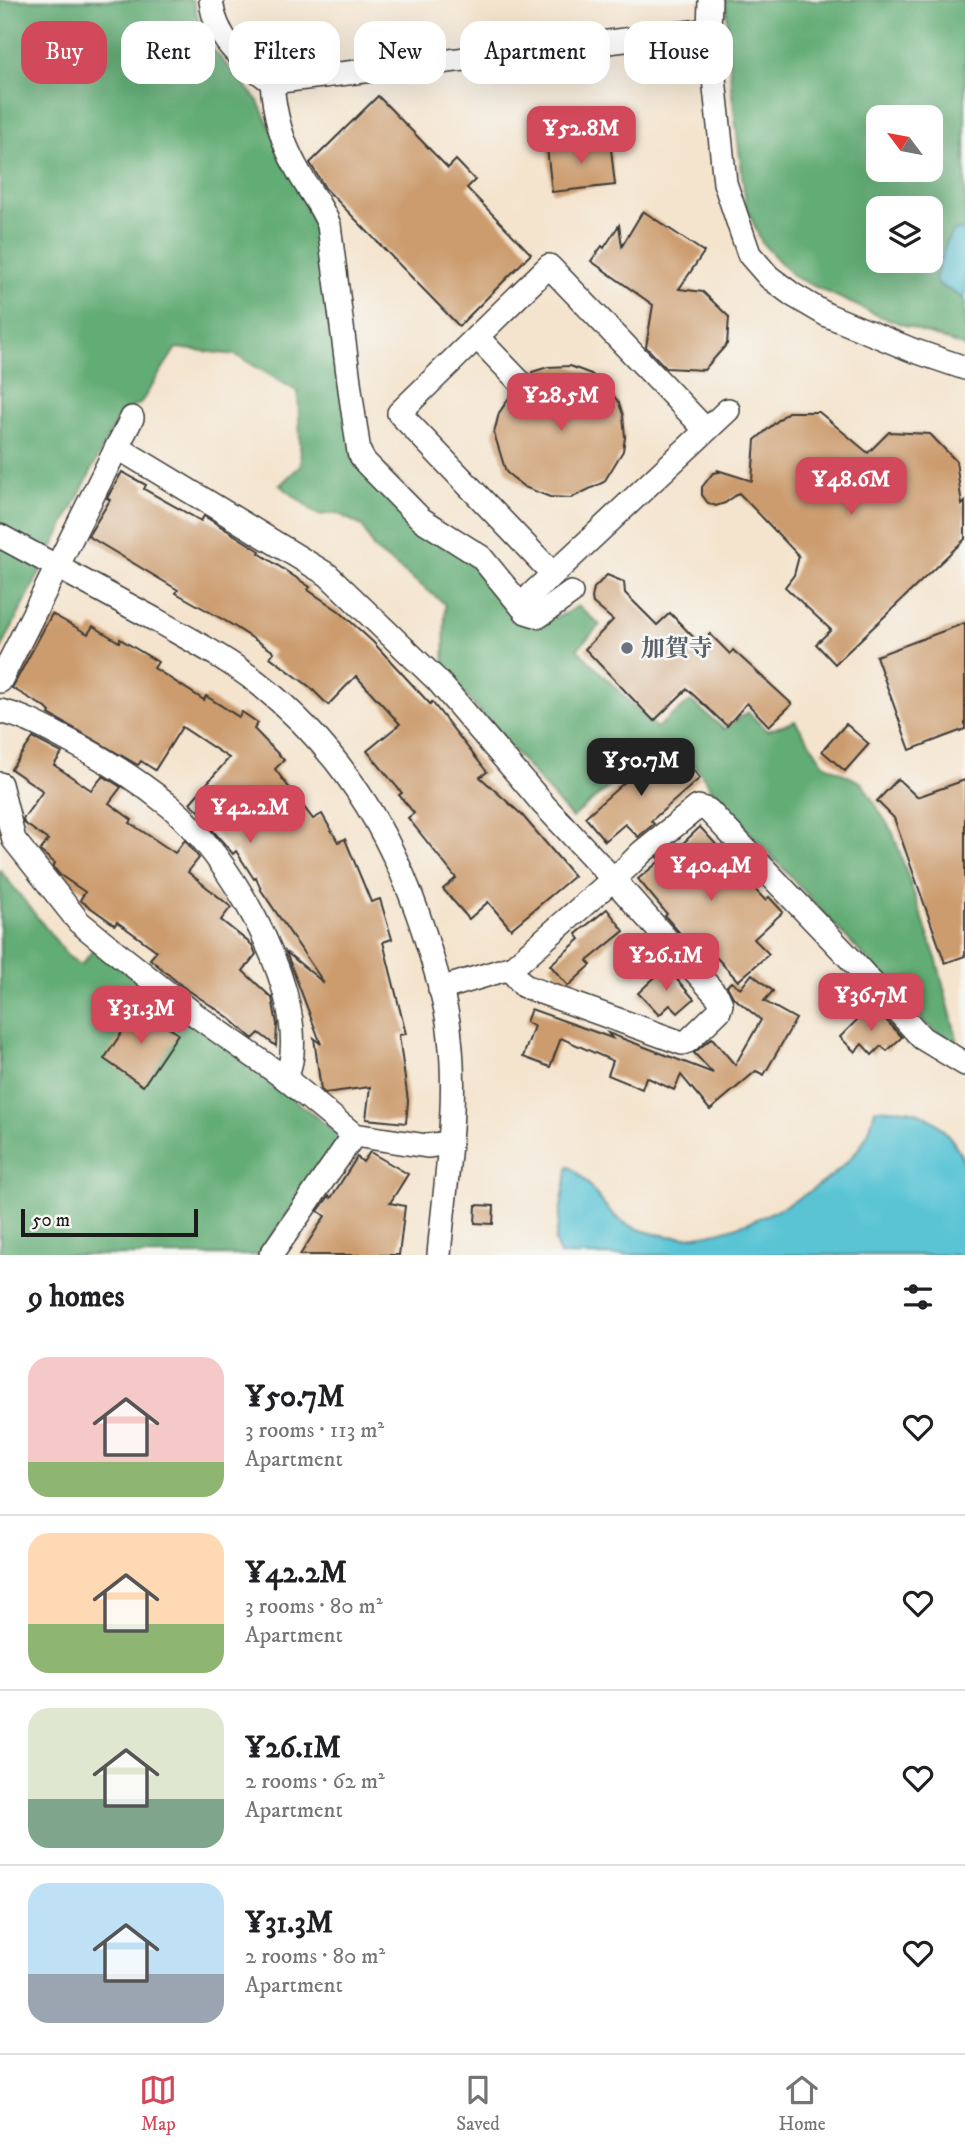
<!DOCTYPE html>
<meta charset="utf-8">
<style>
:root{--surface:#fff;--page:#f2f2f2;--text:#202124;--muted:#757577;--line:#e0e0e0;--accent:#d1495b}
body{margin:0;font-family:"IM FELL DW Pica","Noto Serif JP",serif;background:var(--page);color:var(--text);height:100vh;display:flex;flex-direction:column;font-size:26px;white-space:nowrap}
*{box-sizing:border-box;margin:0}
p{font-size:23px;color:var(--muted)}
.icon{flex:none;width:38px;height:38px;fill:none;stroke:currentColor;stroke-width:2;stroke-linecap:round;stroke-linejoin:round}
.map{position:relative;height:1255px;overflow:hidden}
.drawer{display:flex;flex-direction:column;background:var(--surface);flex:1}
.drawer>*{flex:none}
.banner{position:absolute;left:21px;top:21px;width:924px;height:63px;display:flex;gap:14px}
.needle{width:46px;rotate:302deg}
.fabs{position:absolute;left:866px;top:105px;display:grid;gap:14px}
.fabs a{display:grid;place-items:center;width:77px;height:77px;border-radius:14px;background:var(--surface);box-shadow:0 7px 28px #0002;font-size:35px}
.scale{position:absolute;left:21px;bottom:18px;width:177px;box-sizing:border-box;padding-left:7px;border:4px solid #1c1c1c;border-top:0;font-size:19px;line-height:24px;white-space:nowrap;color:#1c1c1c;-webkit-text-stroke:5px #f6f6f2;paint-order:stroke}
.price{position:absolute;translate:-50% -60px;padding:0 16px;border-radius:14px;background:var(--accent);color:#fff;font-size:23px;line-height:46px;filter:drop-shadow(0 2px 4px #0008)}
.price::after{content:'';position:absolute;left:50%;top:42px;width:21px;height:16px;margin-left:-10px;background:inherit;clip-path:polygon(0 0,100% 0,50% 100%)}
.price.selected{background:#222;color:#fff}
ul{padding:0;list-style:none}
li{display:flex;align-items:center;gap:21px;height:175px;padding:0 28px}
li+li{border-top:2px solid var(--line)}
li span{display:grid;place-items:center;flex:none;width:196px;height:140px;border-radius:21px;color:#555}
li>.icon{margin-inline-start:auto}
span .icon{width:84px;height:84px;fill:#fffc;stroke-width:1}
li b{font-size:30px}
h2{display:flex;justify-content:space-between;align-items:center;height:84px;padding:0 28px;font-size:30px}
.chip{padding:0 24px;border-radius:21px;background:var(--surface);box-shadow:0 7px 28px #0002;font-size:24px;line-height:63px}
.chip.selected{background:var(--accent);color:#fff}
.menu{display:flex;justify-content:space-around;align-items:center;height:98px;border-top:2px solid var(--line);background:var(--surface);font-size:19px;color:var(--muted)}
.menu a{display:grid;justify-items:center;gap:4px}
.menu .selected{color:var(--accent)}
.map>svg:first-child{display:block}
.forest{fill:#62ac75;stroke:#3f6448;stroke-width:2;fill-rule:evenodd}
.water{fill:#5ac4d5;stroke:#3b7078;stroke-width:2}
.building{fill:#cc9c6e}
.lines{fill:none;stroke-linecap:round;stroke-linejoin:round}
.minor-casing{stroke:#3c3a37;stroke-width:26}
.minor{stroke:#fff;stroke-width:23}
.worship-dot{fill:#6b7280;stroke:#f6f6f2;stroke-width:2.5}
.labels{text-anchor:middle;stroke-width:5;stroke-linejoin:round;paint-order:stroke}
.worship-label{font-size:24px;font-weight:bold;fill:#5b616d;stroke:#f6f6f2;text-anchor:start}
</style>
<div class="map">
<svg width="965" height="1255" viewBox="0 0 965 1255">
<rect width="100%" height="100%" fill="#f6f6f2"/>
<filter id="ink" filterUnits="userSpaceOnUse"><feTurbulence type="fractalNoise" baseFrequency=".0143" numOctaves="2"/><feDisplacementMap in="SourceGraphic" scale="14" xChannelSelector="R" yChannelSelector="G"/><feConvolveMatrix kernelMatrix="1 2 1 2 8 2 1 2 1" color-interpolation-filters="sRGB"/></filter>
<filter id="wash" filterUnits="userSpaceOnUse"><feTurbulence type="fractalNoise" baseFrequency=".00686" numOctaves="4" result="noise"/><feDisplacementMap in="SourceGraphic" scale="28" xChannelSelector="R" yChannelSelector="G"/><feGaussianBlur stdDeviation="1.57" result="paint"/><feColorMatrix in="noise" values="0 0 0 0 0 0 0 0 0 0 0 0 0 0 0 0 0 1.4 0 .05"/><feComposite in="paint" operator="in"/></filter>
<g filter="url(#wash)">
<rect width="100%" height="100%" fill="#f4e4ce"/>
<g class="forest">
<path d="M0 0H193L203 38 258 101 295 183 317 221 350 431 475 561 542 621 565 614 578 606 600 625 577 649 656 728 691 701 724 729 748 712 767 731 795 721 824 764 862 783 893 833 937 961 959 1046 928 1026 720 800 688 756 671 770 651 751 572 818 444 671 445 604 374 549 362 526 337 513 318 515 280 485 301 465 298 392 236 355 176 348 140 404 121 412 0 651Z"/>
<path d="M726 0H965V229L947 241 935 279 937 284 965 299V347L877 315 794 277 762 243 746 206 731 86ZM878 117H931V170H878ZM878 208H931V261H878Z"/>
<path d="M0 870 69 957 81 965 95 948 341 1136 259 1255H0Z"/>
</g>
<g class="water">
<path d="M965 229V299L937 283 935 279 947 241 954 231Z"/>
<path d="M875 1109C888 1110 908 1108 919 1113 941 1122 959 1145 965 1166V1255H560L555 1242 568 1166C594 1181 602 1215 633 1227 649 1234 667 1237 685 1237 741 1235 842 1186 867 1135 871 1127 873 1117 875 1109Z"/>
</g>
<g id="blocks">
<g class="building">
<path d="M378 96 448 168 456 160 475 180 467 188 531 254 459 326 325 188 310 163Z"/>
<path d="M610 140 615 185 552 192 547 148Z"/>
<path d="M643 211 704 252 679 289 703 292 729 317 727 344 704 370 666 368 646 347 653 305 591 261 602 246 604 248 619 225 622 246Z"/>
<path d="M570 366 591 374 608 388 619 403 623 415 625 437 623 451 604 482 571 498 550 497 524 487 506 472 494 433 499 413 511 395 513 393 523 394 529 391 533 384 532 372 548 367Z"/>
<path d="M788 412H819L868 453 889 432 930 434 956 461 962 505 965 502V539L835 664 816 644 831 630 785 587 794 575 799 556 739 493 725 503 716 506 708 503 702 495V487L713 473 719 472 717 470 752 481 755 440Z"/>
<path d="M122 472 146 485 144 489 201 521 204 516 260 551 259 553 310 587 308 590 339 611 373 642 430 704 432 702 487 772 480 777 522 815 574 876 511 929 488 902 469 919 443 889 456 878 408 818 414 813 399 795 402 793 367 751 400 724 356 676 328 705 310 687 270 657 274 652 229 623 176 593 178 590 88 536 110 500 107 498Z"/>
<path d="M607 575 624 582 625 593 657 625 670 613 700 644 710 634 730 654 733 650 792 704 769 726 747 703 727 726 687 689 654 721 585 649 613 620 593 603 592 598 594 588Z"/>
<path d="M52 614 88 634 93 626 119 642 120 639 158 662 154 668 204 700 206 696 239 717 242 712 258 723 254 729 284 760 275 769 313 819 322 814 338 842 345 839 371 902 380 899 392 939 383 942 406 1034 399 1035 408 1101 406 1123 366 1119 370 1087 325 1093 321 1090 314 1038 321 1044 286 952 324 983 261 890 256 877 254 879 236 851 233 854 202 818 204 815 190 803 229 758 182 727 155 770 141 761 138 765 49 714 50 712 46 708 12 688Z"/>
<path d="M965 623V729L910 750 876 656Z"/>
<path d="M846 724 869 744 845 771 822 751Z"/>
<path d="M33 738 62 753 54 765 91 790 103 776 121 787 109 803 132 820 130 823 175 853 185 840 199 858 188 872 231 907 221 920 252 945 256 954 243 971 272 998 277 1024 276 1046 259 1033 253 1039 228 1017 182 986 150 959 157 951 117 922 115 925 80 900 85 892 60 875 53 867 55 863 40 851 48 840 24 823 23 819 43 791 11 769Z"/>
<path d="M650 755 670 777 686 762 700 778 651 821 654 824 638 837 625 824 605 841 585 817 626 781 623 778Z"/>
<path d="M898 779 917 797 965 780V956L945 963 894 818 877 801Z"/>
<path d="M700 827 724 853 722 855 765 900 769 897 783 912 754 939 769 954 738 981 706 946 698 954 665 916 667 914 638 879 661 860 658 857 673 845 677 849Z"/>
<path d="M607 909 624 931 587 961 591 965 568 986 550 965 580 939 576 934Z"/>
<path d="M666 967 694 999 678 1013 670 1005 659 1015 638 993Z"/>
<path d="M752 974 773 991 764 1001 796 1019 764 1075 756 1071 710 1110 681 1075 674 1090 646 1077 642 1089 608 1075 613 1061 561 1038 550 1067 523 1057 534 1026 526 1022 531 1009 612 1038 608 1033 713 1073 694 1053 712 1038 735 1065 761 1020 733 997 727 986 731 982 741 988Z"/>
<path d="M872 1005 902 1037 887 1051 881 1046 872 1055 862 1044 855 1052 840 1037Z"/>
<path d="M139 1007 178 1034 143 1086 104 1059Z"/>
<path d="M370 1152 408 1174 390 1203 405 1206 399 1255H300L325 1216 318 1211 329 1196 331 1198 357 1157 363 1162Z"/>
<path d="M476 1205 494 1206 493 1224 475 1223Z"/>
</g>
</g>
</g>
<g filter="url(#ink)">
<use href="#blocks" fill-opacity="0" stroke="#3c3a37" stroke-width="2"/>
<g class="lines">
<defs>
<g id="minor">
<path d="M211 0C215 40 242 60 272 82L709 30"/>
<path d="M710 0 709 30 725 183 749 254 769 277 793 295 827 315 912 350 965 368"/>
<path d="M272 82C274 111 282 142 296 167 306 187 321 204 329 225L351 397 359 452 364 461 421 519 481 557 526 612 539 616 571 593"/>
<path d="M477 337 519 381"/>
<path d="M117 447 132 418"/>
<path d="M0 536C51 564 103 591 154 619 189 639 226 658 258 683 349 756 399 845 431 955 439 982 448 1011 450 1038 458 1107 445 1185 439 1255"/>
<path d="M553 574 399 413 549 266 705 429"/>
<path d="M532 594 728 410"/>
<path d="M0 681 117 447 328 575 438 681 544 805 613 879 718 997 721 1004 719 1011 688 1041 682 1043 524 986 509 968"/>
<path d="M0 711C23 716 43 727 64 738 101 757 138 780 171 807 228 855 299 977 292 1053 292 1062 288 1071 286 1079"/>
<path d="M0 784 14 840 79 922 117 953 197 1016 286 1079 354 1135 427 1146 449 1143"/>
<path d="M440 989 513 967 627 867 642 852 698 807 708 810 845 953 922 1038 965 1064"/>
<path d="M271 1255 354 1135"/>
</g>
</defs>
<use href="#minor" class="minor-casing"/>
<use href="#minor" class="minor"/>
</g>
</g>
<circle class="worship-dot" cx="627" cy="648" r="7"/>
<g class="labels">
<g class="worship-label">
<text x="641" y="656">加賀寺</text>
</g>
</g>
</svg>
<div class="fabs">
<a><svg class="needle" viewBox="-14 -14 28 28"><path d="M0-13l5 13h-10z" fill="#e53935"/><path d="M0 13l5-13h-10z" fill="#757577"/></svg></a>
<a><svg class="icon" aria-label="layers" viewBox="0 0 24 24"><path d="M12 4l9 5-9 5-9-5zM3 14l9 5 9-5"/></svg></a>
</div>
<div class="scale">50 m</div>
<b class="price" style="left:581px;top:166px">¥52.8M</b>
<b class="price" style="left:561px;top:433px">¥28.5M</b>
<b class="price" style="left:851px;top:517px">¥48.6M</b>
<b class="price selected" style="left:641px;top:798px">¥50.7M</b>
<b class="price" style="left:250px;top:845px">¥42.2M</b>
<b class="price" style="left:711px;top:903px">¥40.4M</b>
<b class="price" style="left:666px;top:993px">¥26.1M</b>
<b class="price" style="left:871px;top:1033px">¥36.7M</b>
<b class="price" style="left:141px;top:1046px">¥31.3M</b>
<div class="banner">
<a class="chip selected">Buy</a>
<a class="chip">Rent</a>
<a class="chip">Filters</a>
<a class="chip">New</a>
<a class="chip">Apartment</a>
<a class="chip">House</a>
</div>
</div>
<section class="drawer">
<h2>9 homes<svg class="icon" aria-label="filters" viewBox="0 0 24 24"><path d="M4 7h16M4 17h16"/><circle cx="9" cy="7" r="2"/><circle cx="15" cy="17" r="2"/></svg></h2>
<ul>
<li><span style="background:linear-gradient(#f6c9c9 75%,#8fb573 0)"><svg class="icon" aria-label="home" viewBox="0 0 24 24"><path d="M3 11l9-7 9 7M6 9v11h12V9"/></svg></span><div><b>¥50.7M</b><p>3 rooms · 113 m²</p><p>Apartment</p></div><svg class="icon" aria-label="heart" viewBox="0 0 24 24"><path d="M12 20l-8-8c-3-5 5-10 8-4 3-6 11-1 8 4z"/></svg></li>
<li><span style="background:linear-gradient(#ffd9b3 65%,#8fb573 0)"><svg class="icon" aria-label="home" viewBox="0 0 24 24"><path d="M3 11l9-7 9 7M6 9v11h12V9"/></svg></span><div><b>¥42.2M</b><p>3 rooms · 80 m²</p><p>Apartment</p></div><svg class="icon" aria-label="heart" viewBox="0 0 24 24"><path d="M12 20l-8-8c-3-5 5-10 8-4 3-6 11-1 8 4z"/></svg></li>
<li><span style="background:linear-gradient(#dfe7d0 65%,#7fa58c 0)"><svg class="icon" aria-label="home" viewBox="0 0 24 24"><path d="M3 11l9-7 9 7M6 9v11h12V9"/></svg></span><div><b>¥26.1M</b><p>2 rooms · 62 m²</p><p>Apartment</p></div><svg class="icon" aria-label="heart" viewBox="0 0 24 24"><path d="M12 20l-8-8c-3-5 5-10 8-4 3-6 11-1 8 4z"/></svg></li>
<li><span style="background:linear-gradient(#bfe0f5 65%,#9aa5b1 0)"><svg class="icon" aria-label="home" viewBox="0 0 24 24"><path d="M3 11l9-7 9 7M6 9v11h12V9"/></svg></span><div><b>¥31.3M</b><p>2 rooms · 80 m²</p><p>Apartment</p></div><svg class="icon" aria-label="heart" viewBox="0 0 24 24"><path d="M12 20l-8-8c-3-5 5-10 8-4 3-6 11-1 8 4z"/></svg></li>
</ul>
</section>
<nav class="menu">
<a class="selected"><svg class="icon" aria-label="map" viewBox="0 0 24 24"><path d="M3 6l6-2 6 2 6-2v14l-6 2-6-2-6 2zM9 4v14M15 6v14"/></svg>Map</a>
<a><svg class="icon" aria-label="saved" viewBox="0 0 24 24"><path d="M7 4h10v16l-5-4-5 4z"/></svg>Saved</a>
<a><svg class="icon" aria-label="home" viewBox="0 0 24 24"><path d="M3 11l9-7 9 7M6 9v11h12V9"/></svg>Home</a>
</nav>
